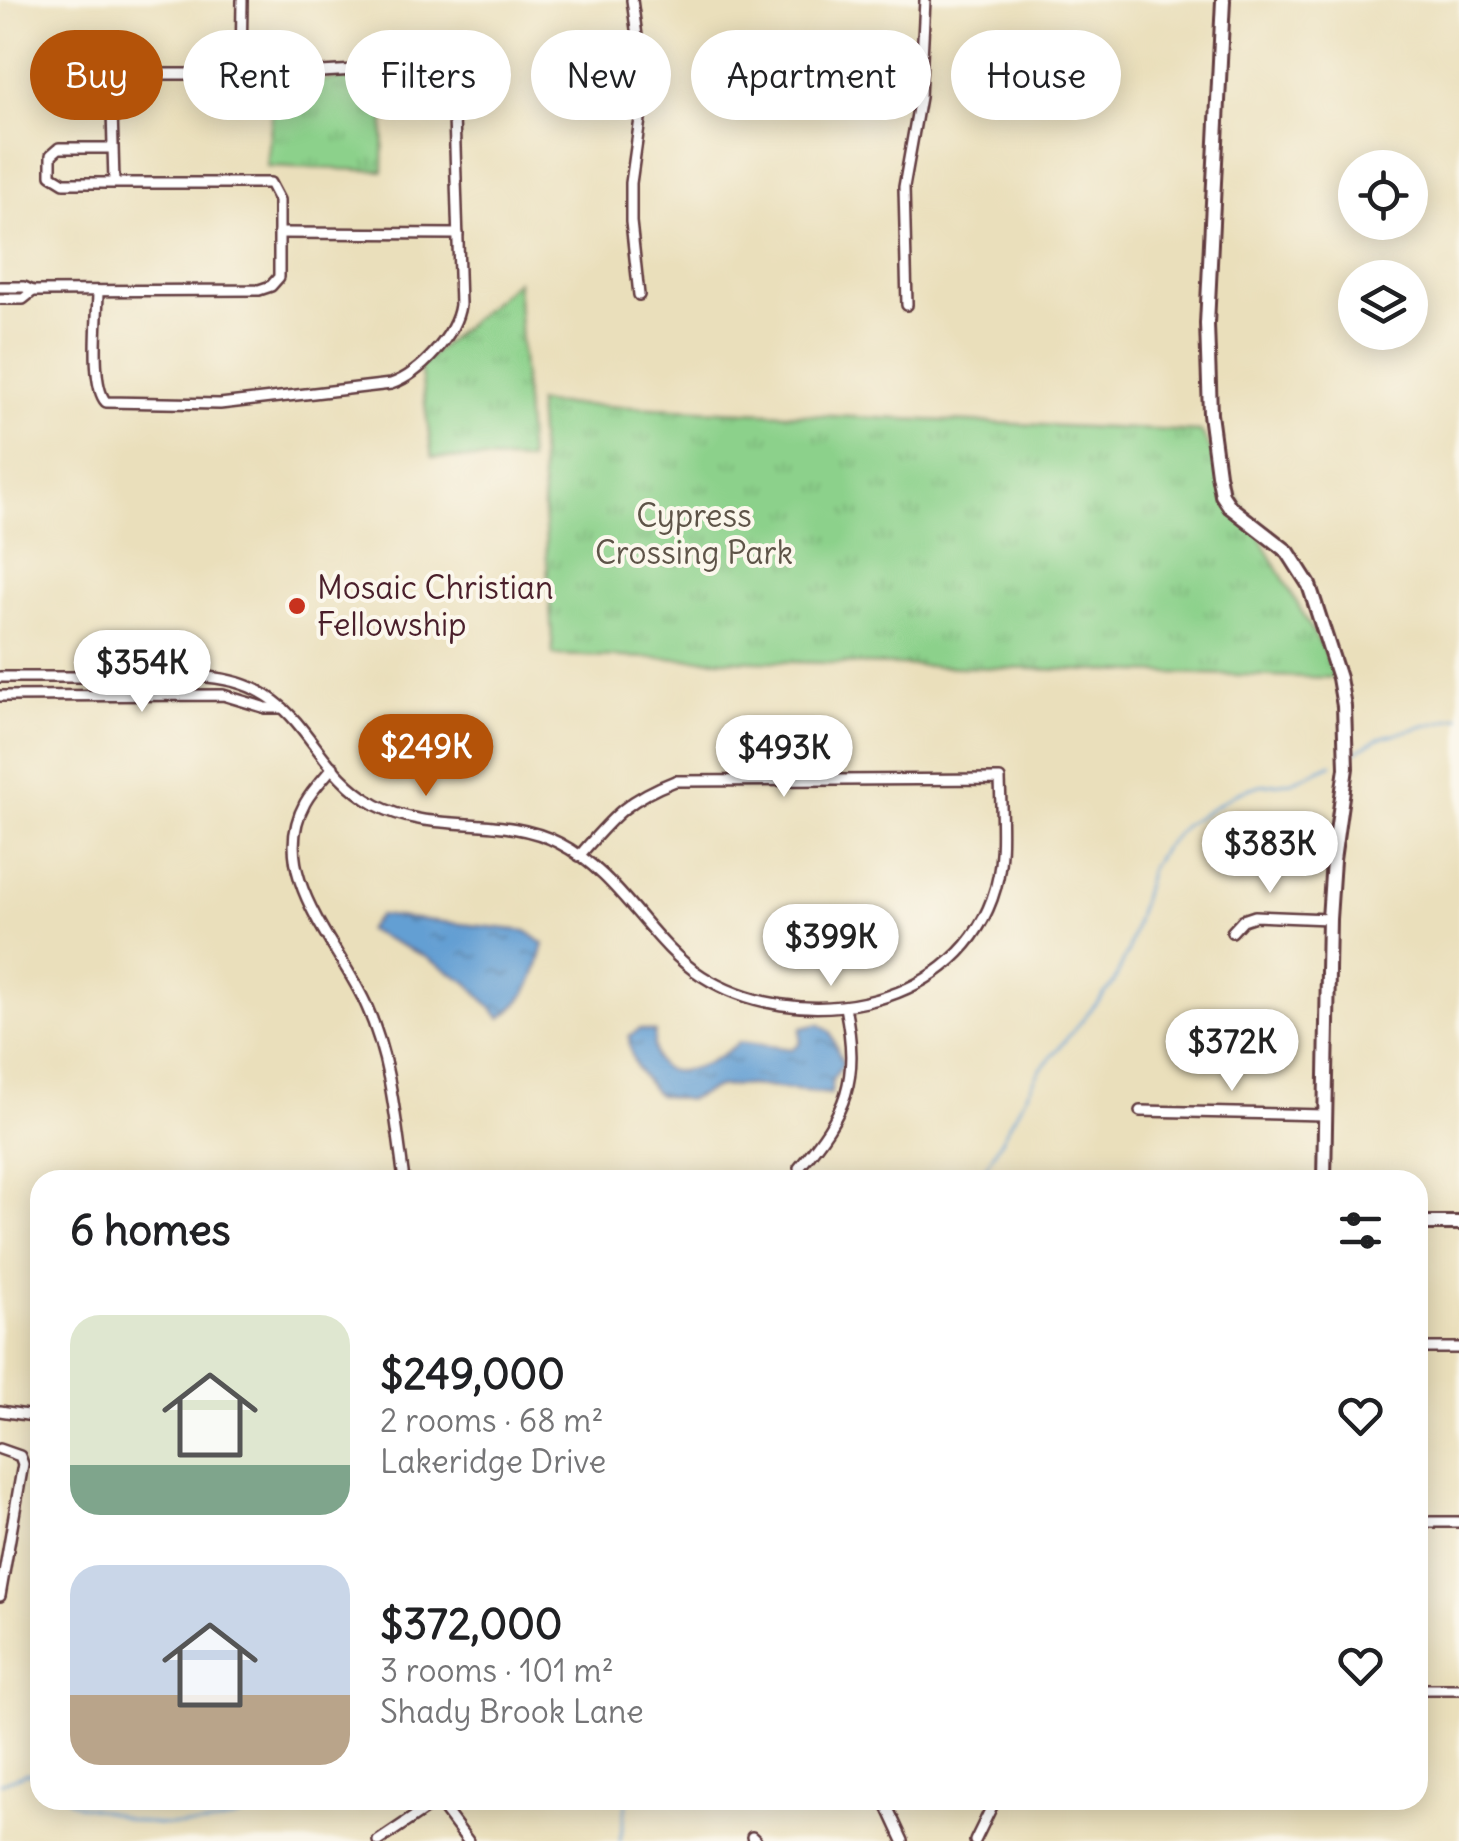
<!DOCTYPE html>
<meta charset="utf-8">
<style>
:root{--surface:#fff;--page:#f2f2f2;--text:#202124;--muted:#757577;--accent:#b45309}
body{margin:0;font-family:Delius,sans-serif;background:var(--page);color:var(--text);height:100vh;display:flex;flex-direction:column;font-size:38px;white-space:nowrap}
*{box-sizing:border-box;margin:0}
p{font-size:32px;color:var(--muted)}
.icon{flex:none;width:55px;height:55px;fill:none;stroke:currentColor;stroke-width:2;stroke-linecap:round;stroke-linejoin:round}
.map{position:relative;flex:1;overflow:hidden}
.details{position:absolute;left:30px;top:1170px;width:1398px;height:640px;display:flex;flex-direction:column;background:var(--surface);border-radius:30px;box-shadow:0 5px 25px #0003}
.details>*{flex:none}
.banner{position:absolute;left:30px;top:30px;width:1400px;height:90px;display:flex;gap:20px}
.tools{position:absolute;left:1338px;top:150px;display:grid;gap:20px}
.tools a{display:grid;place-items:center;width:90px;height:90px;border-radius:50%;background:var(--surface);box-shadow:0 5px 25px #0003;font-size:50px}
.price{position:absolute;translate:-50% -85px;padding:0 22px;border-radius:35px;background:#fff;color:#222;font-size:32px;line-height:65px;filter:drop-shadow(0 2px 5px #0008)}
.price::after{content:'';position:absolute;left:50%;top:60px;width:30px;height:22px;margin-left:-15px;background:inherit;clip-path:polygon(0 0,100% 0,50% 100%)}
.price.on{background:var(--accent);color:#fff}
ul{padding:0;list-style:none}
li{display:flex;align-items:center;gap:30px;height:250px;padding:0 40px}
li span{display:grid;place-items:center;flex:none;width:280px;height:200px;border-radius:30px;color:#555}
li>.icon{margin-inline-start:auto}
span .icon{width:120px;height:120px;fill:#fffc;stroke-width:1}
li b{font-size:42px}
h2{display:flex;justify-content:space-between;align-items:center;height:120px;padding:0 40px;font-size:42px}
.chip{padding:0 35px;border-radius:45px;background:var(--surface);box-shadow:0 5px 25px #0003;font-size:35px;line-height:90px}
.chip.on{background:var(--accent);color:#fff}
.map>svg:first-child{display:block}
.park{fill:url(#park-tufts);stroke:#6b785b;stroke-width:2.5}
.water{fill:url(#water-ripples);stroke:#565f7f;stroke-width:2.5}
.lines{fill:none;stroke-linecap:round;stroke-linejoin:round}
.stream{stroke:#639fd3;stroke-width:2.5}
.street-casing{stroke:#623c41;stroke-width:14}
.secondary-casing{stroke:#623c41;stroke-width:18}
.street{stroke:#fff;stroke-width:9}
.secondary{stroke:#fff;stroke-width:12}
.poi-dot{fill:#c8321e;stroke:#fbf7ec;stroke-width:4}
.labels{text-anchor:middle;stroke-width:8;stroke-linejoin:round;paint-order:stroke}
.park-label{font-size:32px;fill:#5e5448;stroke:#fbf7ec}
.poi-label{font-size:32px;fill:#4a1f2b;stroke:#fbf7ec;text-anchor:start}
</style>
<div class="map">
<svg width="1459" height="1841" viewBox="0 0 1459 1841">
<defs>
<pattern id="park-tufts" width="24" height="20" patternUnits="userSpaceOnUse" patternTransform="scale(2.5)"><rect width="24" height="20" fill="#8cd18b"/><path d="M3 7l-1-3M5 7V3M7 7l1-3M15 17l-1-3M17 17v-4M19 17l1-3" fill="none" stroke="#7ab378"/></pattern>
<pattern id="water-ripples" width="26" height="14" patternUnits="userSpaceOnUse" patternTransform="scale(2.5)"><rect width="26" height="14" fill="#639fd3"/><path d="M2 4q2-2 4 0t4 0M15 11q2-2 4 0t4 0" fill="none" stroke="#5481ab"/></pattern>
</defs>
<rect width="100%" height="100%" fill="#fbf7ec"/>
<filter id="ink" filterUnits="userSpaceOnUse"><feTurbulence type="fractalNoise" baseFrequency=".01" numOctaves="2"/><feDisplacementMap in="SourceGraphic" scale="20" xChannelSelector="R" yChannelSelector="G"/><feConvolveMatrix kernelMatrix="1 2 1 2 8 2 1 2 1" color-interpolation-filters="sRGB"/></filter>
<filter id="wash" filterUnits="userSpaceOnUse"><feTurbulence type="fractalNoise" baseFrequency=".0048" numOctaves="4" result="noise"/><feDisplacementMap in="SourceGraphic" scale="40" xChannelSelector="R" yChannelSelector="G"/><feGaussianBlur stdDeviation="2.25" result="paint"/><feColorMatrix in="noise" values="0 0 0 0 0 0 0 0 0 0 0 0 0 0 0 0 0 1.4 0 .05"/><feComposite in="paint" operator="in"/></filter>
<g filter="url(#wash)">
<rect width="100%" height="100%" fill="#eadfbb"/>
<g class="park">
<path d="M385 76 383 171 267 166 275 83Z"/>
<path d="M517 281 529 461 432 457 420 365Z"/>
<path d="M537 403 1201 432 1339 678 553 655Z"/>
</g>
<g class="water">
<path d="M379 915 526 931 544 944C536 977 529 998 501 1018L468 983 422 955 367 930Z"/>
<path d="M819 1024 830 1032 843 1064 832 1080 831 1094 750 1085 717 1087 688 1100 658 1095C642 1077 629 1062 629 1036L640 1029 655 1032C644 1098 713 1066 739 1042L792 1049 800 1043 801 1028Z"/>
</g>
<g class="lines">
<g class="stream">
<path d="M1355 752 1379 738 1459 717"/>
<path d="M979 1180 1040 1070 1113 984 1128 951 1150 869 1162 849 1186 824 1238 792 1260 785 1292 782 1332 764"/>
<path d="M0 1783 28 1773 40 1776"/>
<path d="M68 1800C82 1809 90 1807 105 1811 113 1812 120 1817 128 1819 162 1828 241 1832 262 1800"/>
<path d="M620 1841 627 1800"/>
</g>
</g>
</g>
<g filter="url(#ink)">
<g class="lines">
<defs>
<g id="street">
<path d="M632 0 642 72V105L631 183V222L639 295"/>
<path d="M241 74 242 0"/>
<path d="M279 233 458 234"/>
<path d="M0 287H24L33 291 259 290 271 286 279 277V200L270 183H64L51 175V155L59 148H112"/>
<path d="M98 291C98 316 90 385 106 402L220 404 391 384C420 374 456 335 460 305L454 116 451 93 435 76 408 67 286 74H119L112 80 109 93 112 110 114 182"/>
<path d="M0 299H23L33 291"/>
<path d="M907 305 904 187 920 97 925 0"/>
<path d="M0 677H207C308 686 304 765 376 805 432 835 503 813 559 843 622 875 648 941 702 976 795 1035 951 1012 992 899 1006 862 1001 817 1000 779L675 781C626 800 613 817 579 856"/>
<path d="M0 696 223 695 266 708H283"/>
<path d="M333 767C324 778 312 790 305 803 266 874 341 946 367 1007 391 1061 396 1123 404 1180"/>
<path d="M1232 932 1243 920 1255 916 1329 919"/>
<path d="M1140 1111 1324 1115"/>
<path d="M799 1168C847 1111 860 1081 845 1007"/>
<path d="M1418 1348H1459"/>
<path d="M0 1411 40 1417"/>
<path d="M0 1449 20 1456 23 1464 0 1596"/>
<path d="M1418 1522H1459"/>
<path d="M1418 1689H1459"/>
<path d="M884 1800 903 1841"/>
<path d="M438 1801 468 1841"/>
<path d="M752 1837 756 1841"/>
<path d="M378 1841 439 1800"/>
<path d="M975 1841 995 1800"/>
</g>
<g id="secondary">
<path d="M1223 0 1207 324 1210 414 1218 474 1222 495 1230 507 1288 552 1309 585 1339 678 1344 706 1346 768 1333 860 1329 919 1324 1180"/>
<path d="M1418 1223H1459"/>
</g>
</defs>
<use href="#street" class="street-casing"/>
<use href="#secondary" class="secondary-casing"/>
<use href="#street" class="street"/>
<use href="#secondary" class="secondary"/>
</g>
</g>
<circle class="poi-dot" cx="297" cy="606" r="10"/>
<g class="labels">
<g class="park-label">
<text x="694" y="527">Cypress<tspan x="694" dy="37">Crossing Park</tspan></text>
</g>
<g class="poi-label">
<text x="317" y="599">Mosaic Christian<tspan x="317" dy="37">Fellowship</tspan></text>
</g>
</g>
</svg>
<div class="tools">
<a><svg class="icon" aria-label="locate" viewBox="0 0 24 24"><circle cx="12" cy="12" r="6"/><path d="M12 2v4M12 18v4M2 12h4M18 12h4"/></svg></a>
<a><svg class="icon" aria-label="layers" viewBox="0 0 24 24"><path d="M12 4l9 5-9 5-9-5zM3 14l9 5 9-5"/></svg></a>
</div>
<b class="price" style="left:142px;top:715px">$354K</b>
<b class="price on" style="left:426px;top:799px">$249K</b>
<b class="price" style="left:784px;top:800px">$493K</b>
<b class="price" style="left:1270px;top:896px">$383K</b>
<b class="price" style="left:831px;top:989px">$399K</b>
<b class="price" style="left:1232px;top:1094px">$372K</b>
<div class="banner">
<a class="chip on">Buy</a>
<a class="chip">Rent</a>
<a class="chip">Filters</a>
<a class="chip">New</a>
<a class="chip">Apartment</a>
<a class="chip">House</a>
</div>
<section class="details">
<h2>6 homes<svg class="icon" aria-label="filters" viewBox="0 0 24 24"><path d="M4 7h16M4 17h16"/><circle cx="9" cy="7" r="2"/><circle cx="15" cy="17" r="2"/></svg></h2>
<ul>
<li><span style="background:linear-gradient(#dfe7d0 75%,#7fa58c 0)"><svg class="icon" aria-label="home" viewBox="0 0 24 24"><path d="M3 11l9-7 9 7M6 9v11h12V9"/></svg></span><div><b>$249,000</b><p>2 rooms · 68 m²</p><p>Lakeridge Drive</p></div><svg class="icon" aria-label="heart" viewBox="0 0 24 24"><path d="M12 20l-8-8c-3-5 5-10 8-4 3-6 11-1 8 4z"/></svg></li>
<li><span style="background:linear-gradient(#c9d6e8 65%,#b9a48a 0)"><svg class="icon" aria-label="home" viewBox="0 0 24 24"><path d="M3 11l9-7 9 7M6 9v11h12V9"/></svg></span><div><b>$372,000</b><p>3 rooms · 101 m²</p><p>Shady Brook Lane</p></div><svg class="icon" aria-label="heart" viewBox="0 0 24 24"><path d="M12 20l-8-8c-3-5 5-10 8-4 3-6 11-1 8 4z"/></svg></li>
</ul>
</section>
</div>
